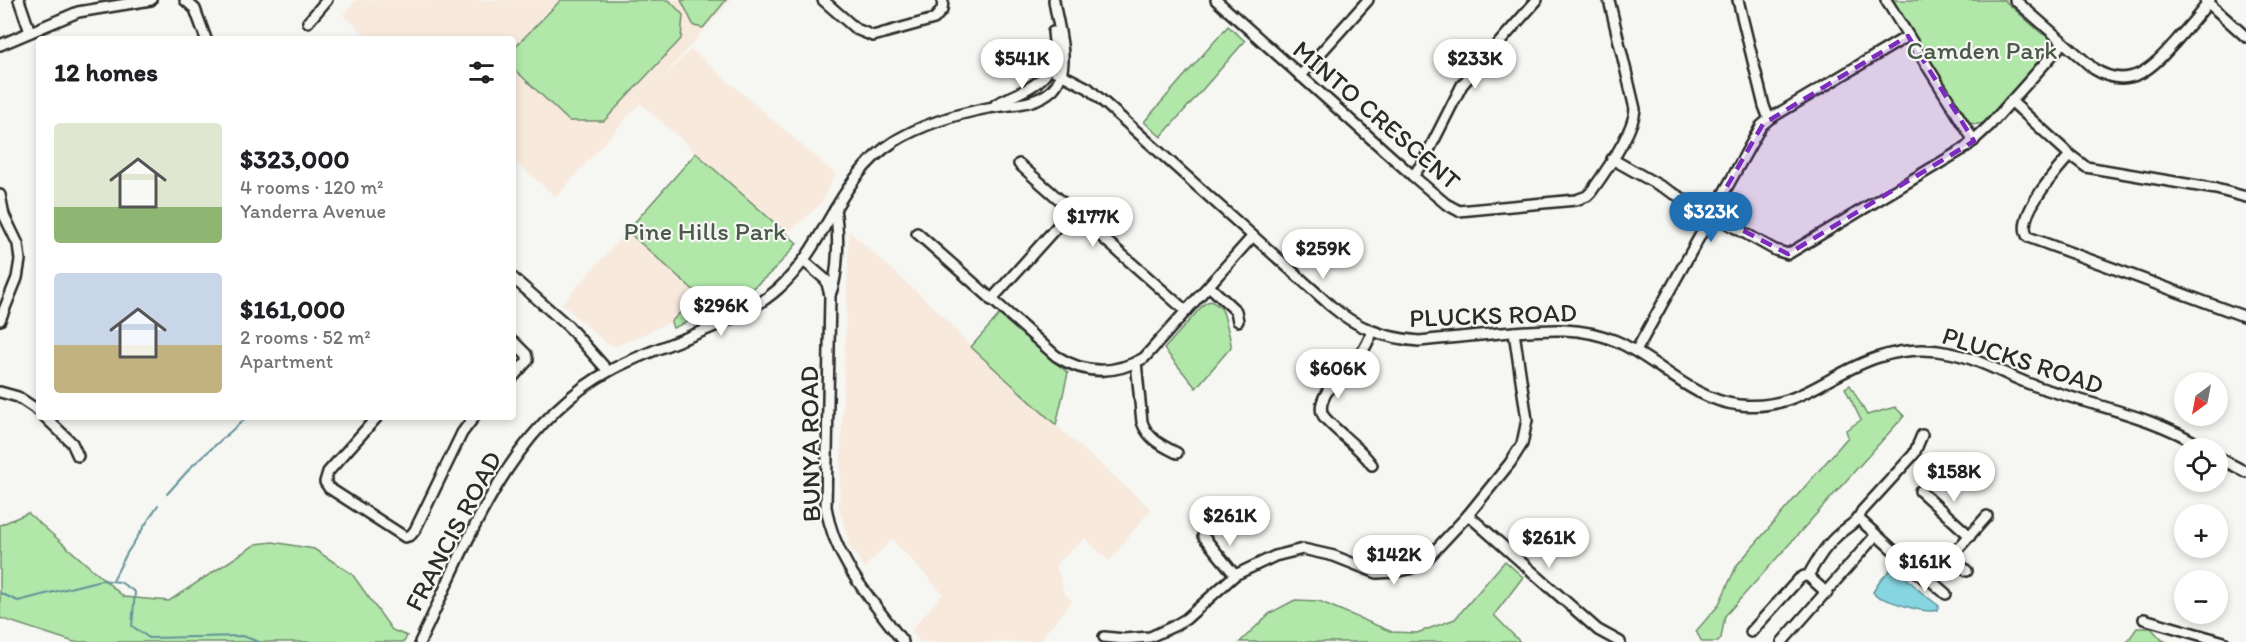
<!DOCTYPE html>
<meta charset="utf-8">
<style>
:root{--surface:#fff;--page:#f2f2f2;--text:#202124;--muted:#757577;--accent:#1f6fb2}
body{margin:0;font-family:Itim,sans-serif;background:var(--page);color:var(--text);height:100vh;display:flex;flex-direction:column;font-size:22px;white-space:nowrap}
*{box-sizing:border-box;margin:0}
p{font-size:20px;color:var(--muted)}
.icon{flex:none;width:33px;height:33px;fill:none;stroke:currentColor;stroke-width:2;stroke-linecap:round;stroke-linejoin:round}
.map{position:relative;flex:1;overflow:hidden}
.panel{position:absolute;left:36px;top:36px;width:480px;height:384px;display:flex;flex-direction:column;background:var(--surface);border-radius:6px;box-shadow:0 3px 9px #0003}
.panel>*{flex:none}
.needle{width:39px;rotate:212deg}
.controls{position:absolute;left:2174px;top:372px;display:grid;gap:12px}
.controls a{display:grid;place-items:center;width:54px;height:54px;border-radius:50%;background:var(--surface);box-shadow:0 3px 9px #0003;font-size:30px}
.price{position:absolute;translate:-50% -51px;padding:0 14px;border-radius:21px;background:#fff;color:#222;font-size:20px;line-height:39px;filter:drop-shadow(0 2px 3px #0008)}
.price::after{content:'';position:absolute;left:50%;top:36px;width:18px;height:14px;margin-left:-9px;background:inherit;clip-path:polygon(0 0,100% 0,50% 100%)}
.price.active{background:var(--accent);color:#fff}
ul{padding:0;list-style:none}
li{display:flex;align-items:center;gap:18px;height:150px;padding:0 18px}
li span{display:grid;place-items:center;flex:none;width:168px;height:120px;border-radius:6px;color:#555}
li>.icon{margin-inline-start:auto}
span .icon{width:72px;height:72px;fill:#fffc;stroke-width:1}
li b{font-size:26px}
h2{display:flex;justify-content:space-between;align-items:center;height:72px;padding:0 18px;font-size:26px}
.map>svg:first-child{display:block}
.built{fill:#f8e9dd}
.green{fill:#b1e8aa;stroke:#6e8a6a;stroke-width:1.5}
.water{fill:#86d6e2;stroke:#629299;stroke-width:1.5}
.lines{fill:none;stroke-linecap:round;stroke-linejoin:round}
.stream{stroke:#629299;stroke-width:2}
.minor-casing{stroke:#2b2b2b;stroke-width:14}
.minor{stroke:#f6f6f2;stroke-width:9}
.marked{fill:#7b2cbf;fill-opacity:0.2;stroke:#7b2cbf;stroke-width:4.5;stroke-dasharray:12 8;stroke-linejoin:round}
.labels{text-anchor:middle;stroke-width:4.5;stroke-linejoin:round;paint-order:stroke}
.park-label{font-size:26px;fill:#4c5a4b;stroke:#f6f6f2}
.street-label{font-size:26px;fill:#2b2b2b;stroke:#f6f6f2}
</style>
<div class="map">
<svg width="2246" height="642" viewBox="0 0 2246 642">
<rect width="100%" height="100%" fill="#f6f6f2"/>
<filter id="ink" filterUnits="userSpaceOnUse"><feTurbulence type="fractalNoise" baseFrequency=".0167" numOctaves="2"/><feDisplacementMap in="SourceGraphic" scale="12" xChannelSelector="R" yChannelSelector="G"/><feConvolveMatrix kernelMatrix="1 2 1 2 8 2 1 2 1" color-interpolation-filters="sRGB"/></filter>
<g filter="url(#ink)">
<g class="built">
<path d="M356 0H730L658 83 691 49 835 174 821 204 787 233 640 103 556 197 513 160V39H371L343 15Z"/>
<path d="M627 231 698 294 671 322 617 346 606 343 562 304Z"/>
<path d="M849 231 938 311 971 347 1056 425 1151 509 1109 561 1085 538 1056 564 1064 593 1072 601 1038 642H920L911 630 943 594 892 539 864 568 849 545 839 506Z"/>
</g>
<g class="green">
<path d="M561 0H669L683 15 681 39 604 121H569L513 68V49Z"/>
<path d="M681 0H726L703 28 694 26Z"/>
<path d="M1892 0H2004L2041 33 2050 38 2051 47 1988 120C1980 126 1972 125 1965 119Z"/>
<path d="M1228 26 1245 41 1161 137 1144 122Z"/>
<path d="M696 153 797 243C760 292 728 305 673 328L671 322 698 294 627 231Z"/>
<path d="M1210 301C1215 303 1219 305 1222 310 1224 313 1232 344 1231 347L1196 388 1164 349 1205 303Z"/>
<path d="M999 315 1068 373 1056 425 971 347Z"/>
<path d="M1850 385 1867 415 1895 407 1904 416 1725 616 1721 638 1718 642H1702L1696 631 1718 606 1737 565 1848 437 1846 430 1861 420 1845 388Z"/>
<path d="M28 513 124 597 169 601 256 544 273 542 314 549 352 574 392 630 407 636 404 642H74L0 618V525Z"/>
<path d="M1505 561 1523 577 1494 615 1520 642H1240L1270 613 1295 600 1319 601 1392 632 1417 633 1455 619Z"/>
<path d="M2137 628H2151L2162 640 2167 642H2127Z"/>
</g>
<path class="water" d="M1891 569H1897L1921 592 1939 606 1938 610C1925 615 1890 601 1876 596L1873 592 1880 581Z"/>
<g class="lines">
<g class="stream">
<path d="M167 494 193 465 247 417"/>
<path d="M113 580 127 553 158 505"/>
<path d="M0 593 18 601 101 580 120 582 135 592 132 626 149 638 243 636 259 642"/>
</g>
<defs>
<g id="minor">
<path d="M19 0 30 32"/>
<path d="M185 0 195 9 206 39"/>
<path d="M823 0 856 29 873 36 934 19 942 10 943 0"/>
<path d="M1216 0 1413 176 1446 204 1459 211 1576 200 1587 196 1591 192C1604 174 1634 131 1635 109L1609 0"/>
<path d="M1738 0 1764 106 1769 119"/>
<path d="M1886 0 1974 141"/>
<path d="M2015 0 2094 69C2131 92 2153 67 2177 40 2188 27 2200 14 2210 0"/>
<path d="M2205 0 2246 37"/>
<path d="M308 22 327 0"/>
<path d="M0 45 78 12 151 0"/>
<path d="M1049 68 1088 88 1331 306C1357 328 1384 338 1419 341 1446 338 1473 336 1500 333 1540 330 1578 325 1616 341 1659 360 1691 400 1740 405 1799 411 1827 373 1879 357 1901 350 1927 348 1950 353 1979 359 2004 374 2030 384 2088 405 2153 415 2204 448"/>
<path d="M1300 76 1368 0"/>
<path d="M2011 101 2070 155 2086 167 2216 189 2246 197"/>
<path d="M996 104C1032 86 1060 81 1053 32"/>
<path d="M2070 155C2057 170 2014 217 2028 237L2246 317"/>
<path d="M1612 159 1775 250 1788 254 1965 148 1989 126 2063 43"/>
<path d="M1019 164 1186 311"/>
<path d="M1413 176 1423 162 1462 85 1537 0"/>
<path d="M0 195 4 215 18 244 20 260 17 278 0 320"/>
<path d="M917 233 1056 356C1084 374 1114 375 1144 358L1253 236"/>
<path d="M805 262 826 280 830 295 826 507C834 560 872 600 903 642"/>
<path d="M513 278 568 326 608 371"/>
<path d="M1209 286 1236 311 1238 321"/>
<path d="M830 295C839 274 839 232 835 209"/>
<path d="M991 300 1071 211"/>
<path d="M1372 332C1369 340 1366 347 1361 353 1349 367 1309 400 1325 418 1340 435 1359 446 1372 465"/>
<path d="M513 341 526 354 528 360 513 377"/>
<path d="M1636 351 1761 126 1769 119 1908 36"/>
<path d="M1136 362 1142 422C1148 439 1161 445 1177 453"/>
<path d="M0 392 18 397 39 411"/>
<path d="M45 417 72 443 78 456"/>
<path d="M377 417 328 472 325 482 329 488 405 537 411 535 415 530 462 433 474 417"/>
<path d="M2217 457 2246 472"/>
<path d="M1920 491 1970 536"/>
<path d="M1468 515 1598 630 1620 642"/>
<path d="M1859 519 1925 579 1930 580 1987 516"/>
<path d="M1203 536 1235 575"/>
<path d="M1951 557 1967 571"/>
<path d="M1808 576 1827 593"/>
<path d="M1930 580 1946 594"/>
<path d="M2144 619 2224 642"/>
<path d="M1751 632 1799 579 1804 576H1808C1816 561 1826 545 1839 534 1848 526 1857 523 1862 511L1914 454 1922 435"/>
<path d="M1104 637 1124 639 1150 637 1174 626 1186 619 1235 575 1275 556 1303 549 1334 556 1377 573 1395 572 1409 569 1425 561 1468 515 1510 463 1522 444 1527 420 1514 332"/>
<path d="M420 642C467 544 509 424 611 370 661 343 737 326 778 289 826 247 838 176 895 141 923 124 957 114 988 108 1009 104 1035 106 1052 90 1074 68 1057 26 1054 0"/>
<path d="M1782 642 1875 536"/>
</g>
</defs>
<use href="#minor" class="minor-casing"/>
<use href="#minor" class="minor"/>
</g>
</g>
<path class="marked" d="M1908 36 1974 141 1788 254 1711 214 1763 124Z"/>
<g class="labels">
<g class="park-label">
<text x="1982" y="59">Camden Park</text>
<text x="705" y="240">Pine Hills Park</text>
</g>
<g class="street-label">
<text transform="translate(1377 115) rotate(41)" y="9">MINTO CRESCENT</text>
<text transform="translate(1493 315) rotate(-2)" y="9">PLUCKS ROAD</text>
<text transform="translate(2023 360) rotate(18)" y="9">PLUCKS ROAD</text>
<text transform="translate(810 444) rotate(-91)" y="9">BUNYA ROAD</text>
<text transform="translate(453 531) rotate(-62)" y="9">FRANCIS ROAD</text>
</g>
</g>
</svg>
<div class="controls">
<a><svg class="needle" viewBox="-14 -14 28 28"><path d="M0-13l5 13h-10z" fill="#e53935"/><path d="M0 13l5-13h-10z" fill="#757577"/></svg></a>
<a><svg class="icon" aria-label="locate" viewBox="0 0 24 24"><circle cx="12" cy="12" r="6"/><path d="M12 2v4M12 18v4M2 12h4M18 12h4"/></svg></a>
<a>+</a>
<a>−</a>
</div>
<b class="price" style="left:1022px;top:90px">$541K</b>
<b class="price" style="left:1475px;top:90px">$233K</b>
<b class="price active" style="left:1711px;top:243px">$323K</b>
<b class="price" style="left:1093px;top:248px">$177K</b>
<b class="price" style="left:1323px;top:280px">$259K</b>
<b class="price" style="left:721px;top:337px">$296K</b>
<b class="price" style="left:1338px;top:400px">$606K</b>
<b class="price" style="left:1954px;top:503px">$158K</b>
<b class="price" style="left:1230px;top:547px">$261K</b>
<b class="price" style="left:1549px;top:569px">$261K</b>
<b class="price" style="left:1394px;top:586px">$142K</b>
<b class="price" style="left:1925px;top:593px">$161K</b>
<section class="panel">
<h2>12 homes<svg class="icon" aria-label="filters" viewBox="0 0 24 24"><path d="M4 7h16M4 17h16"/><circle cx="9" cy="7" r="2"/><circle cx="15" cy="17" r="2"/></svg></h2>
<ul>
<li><span style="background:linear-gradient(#dfe7d0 70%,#8fb573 0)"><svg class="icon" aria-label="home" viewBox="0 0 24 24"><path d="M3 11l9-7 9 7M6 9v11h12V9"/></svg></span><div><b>$323,000</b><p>4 rooms · 120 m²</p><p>Yanderra Avenue</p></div></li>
<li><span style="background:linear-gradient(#c9d6e8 60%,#c2b280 0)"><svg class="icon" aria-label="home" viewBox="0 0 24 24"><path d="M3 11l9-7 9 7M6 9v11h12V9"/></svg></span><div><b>$161,000</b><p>2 rooms · 52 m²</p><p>Apartment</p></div></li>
</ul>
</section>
</div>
